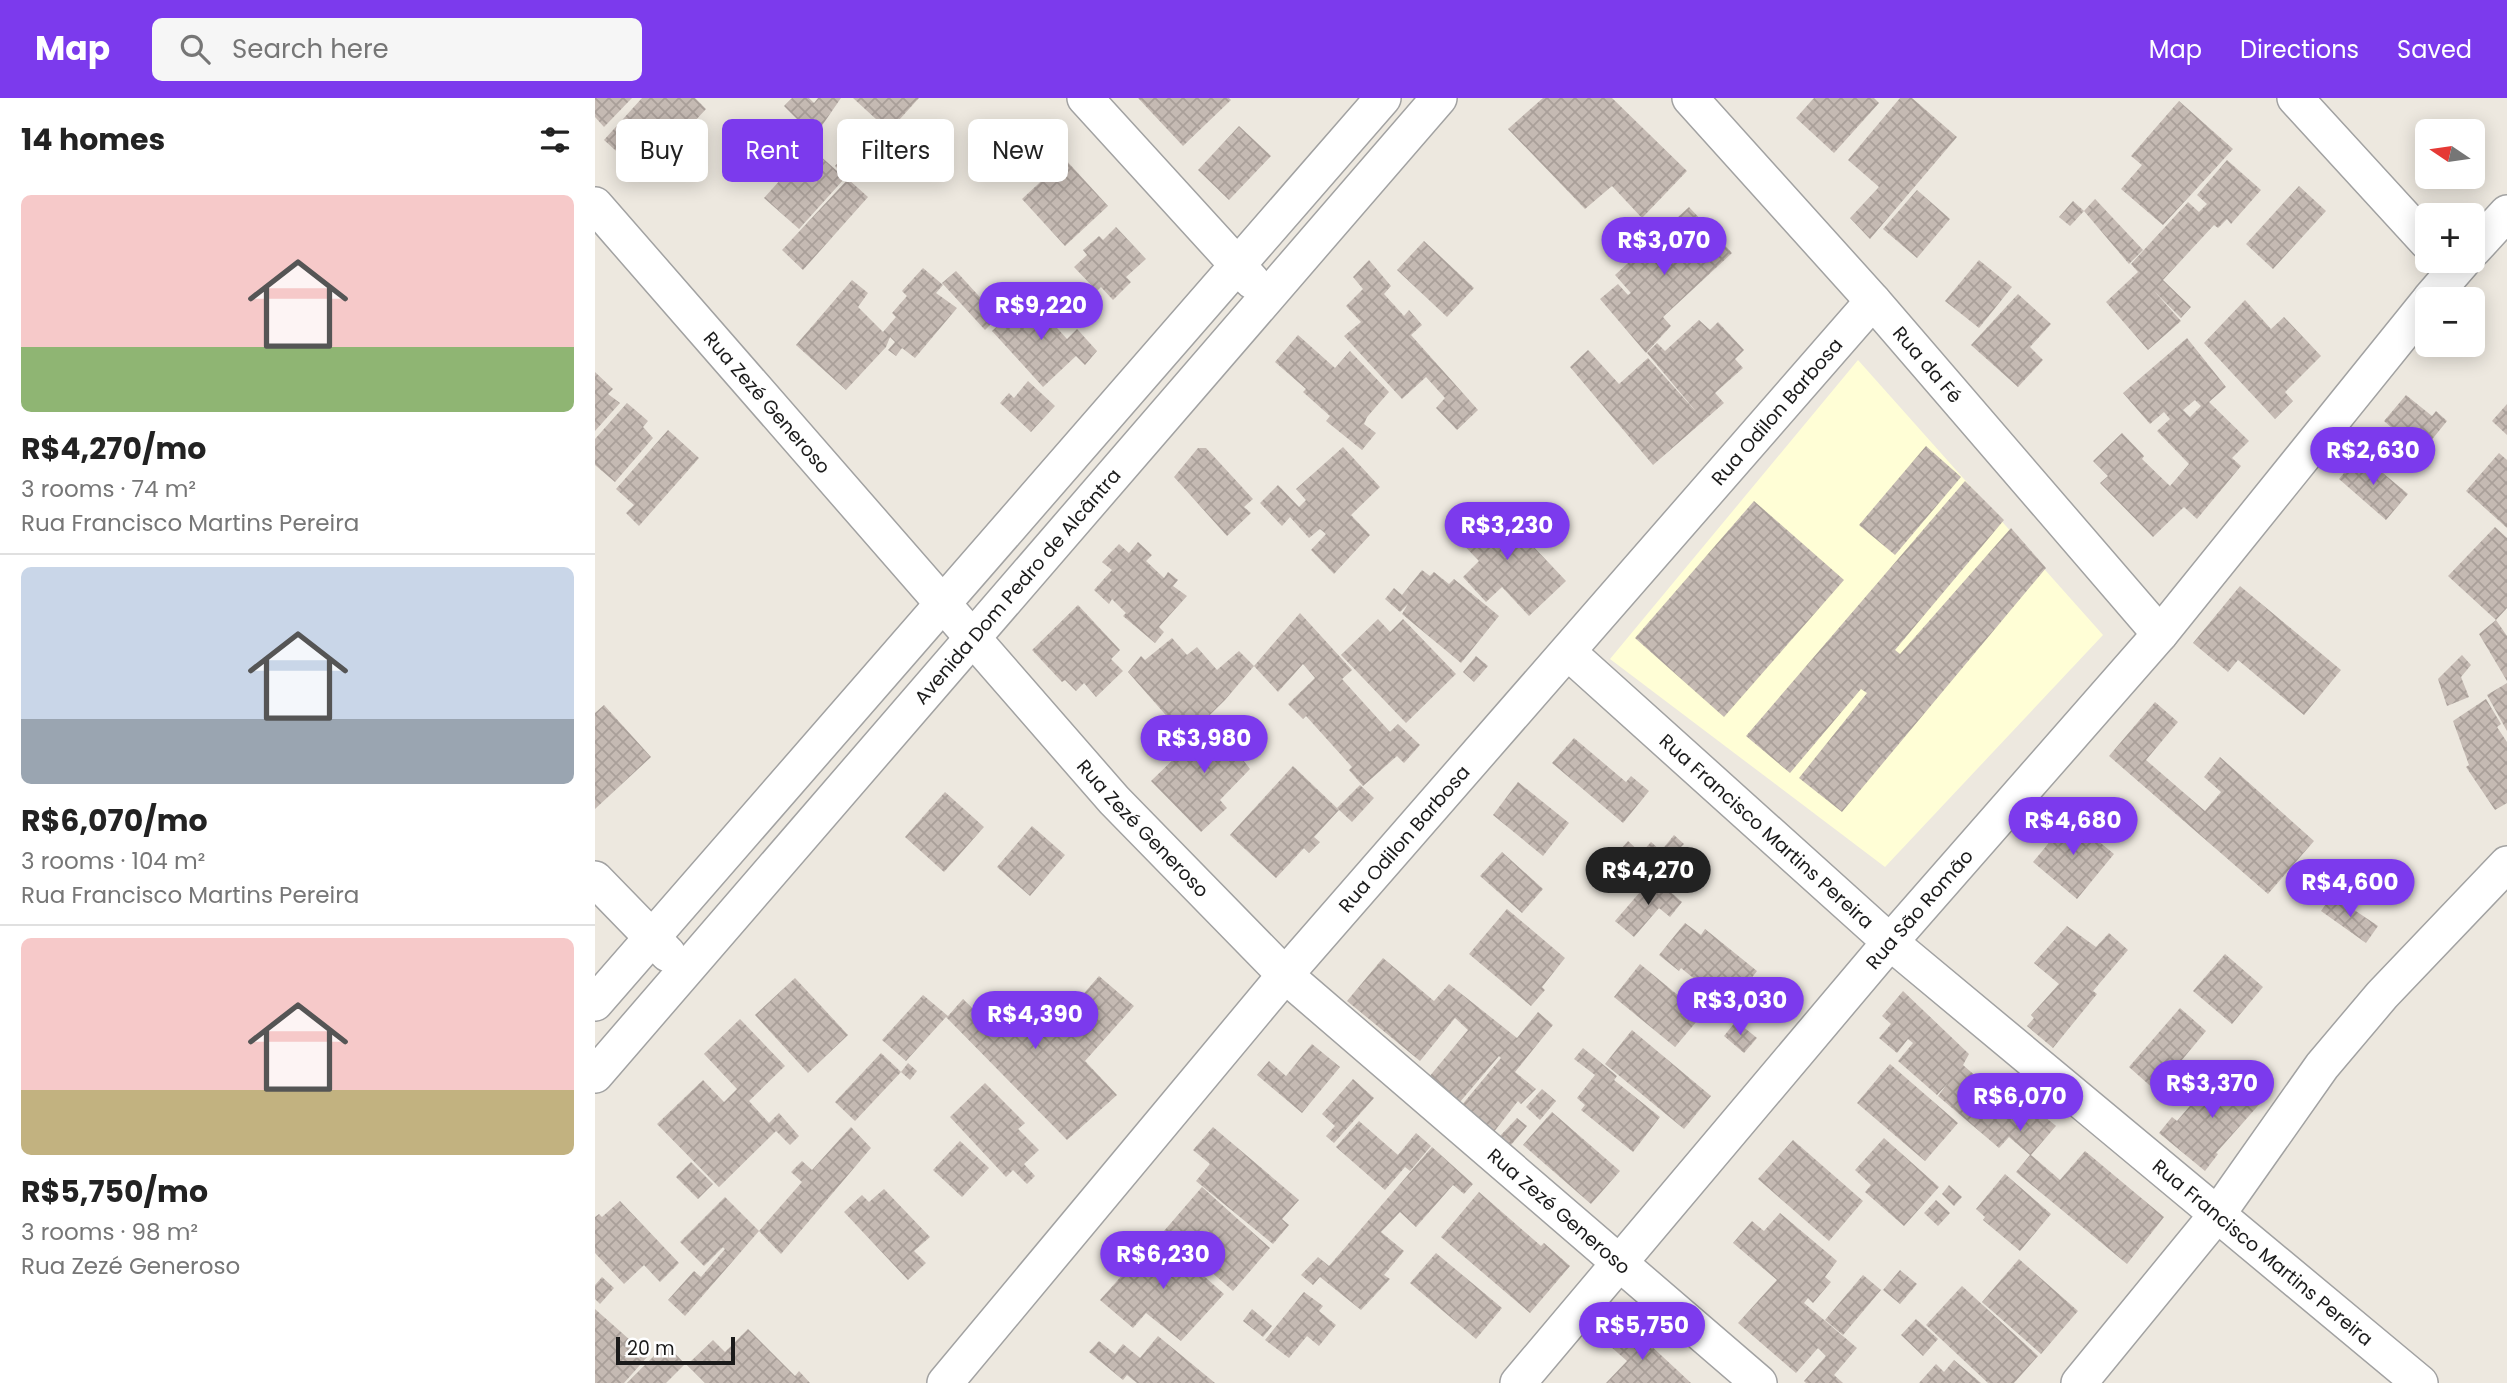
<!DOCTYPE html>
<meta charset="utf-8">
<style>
:root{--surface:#fff;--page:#f6f6f6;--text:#222;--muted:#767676;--line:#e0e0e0;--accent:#7c3aed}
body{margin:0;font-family:Poppins,sans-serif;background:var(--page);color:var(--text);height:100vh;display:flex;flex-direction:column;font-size:26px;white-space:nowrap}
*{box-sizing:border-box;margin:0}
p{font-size:23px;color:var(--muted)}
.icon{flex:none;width:38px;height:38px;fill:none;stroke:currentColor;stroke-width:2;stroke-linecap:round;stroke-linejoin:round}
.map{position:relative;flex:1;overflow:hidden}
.side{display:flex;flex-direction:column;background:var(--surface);width:595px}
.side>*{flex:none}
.top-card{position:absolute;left:21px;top:21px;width:665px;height:63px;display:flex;gap:14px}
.needle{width:46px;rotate:283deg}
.controls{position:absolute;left:1820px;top:21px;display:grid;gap:14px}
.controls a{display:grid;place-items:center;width:70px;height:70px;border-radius:10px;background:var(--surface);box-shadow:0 4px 18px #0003;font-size:35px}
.scale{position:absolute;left:21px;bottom:18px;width:119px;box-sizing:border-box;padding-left:7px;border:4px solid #1b1b1b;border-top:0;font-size:19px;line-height:24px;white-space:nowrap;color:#1b1b1b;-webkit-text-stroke:5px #fff;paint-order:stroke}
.price{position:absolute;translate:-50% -60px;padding:0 16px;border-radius:24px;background:var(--accent);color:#fff;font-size:23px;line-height:46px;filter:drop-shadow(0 2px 4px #0008)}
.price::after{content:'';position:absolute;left:50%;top:42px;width:21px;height:16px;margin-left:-10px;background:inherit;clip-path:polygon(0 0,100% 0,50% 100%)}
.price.current{background:#222;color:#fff}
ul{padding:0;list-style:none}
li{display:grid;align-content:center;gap:14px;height:371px;padding:0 21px}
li+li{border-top:2px solid var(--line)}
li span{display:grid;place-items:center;height:217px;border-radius:10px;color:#555}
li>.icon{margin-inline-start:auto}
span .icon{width:126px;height:126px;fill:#fffc;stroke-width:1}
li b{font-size:30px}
h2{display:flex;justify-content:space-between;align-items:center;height:84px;padding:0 21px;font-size:30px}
.chip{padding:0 24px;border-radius:10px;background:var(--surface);box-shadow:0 4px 18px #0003;font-size:24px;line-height:63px}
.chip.current{background:var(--accent);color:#fff}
header{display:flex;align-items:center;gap:42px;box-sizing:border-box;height:98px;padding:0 35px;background:var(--accent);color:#fff}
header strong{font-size:33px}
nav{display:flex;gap:38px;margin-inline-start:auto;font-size:24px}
.search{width:490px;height:63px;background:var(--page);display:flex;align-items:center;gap:18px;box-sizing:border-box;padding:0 24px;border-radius:10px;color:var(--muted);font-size:26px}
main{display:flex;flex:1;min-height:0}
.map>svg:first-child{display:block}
.education{fill:#fffed6}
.building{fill:url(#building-cross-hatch);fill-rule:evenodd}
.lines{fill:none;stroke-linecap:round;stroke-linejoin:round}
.minor-casing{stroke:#a2a2a2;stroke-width:38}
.minor{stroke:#fff;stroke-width:35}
.labels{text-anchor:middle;stroke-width:5;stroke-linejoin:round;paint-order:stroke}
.street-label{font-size:19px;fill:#1b1b1b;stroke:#fff}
</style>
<header>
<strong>Map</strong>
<div class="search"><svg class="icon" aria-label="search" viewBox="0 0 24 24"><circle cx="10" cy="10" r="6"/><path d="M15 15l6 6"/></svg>Search here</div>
<nav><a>Map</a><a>Directions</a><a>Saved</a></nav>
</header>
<main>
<section class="side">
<h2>14 homes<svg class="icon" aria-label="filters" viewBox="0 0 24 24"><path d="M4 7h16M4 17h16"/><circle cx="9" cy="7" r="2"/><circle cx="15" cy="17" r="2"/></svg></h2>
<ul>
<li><span style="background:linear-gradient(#f6c9c9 70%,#8fb573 0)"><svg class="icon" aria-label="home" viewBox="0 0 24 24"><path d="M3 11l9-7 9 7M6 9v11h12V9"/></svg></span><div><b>R$4,270/mo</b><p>3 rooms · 74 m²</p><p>Rua Francisco Martins Pereira</p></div></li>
<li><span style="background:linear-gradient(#c9d6e8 70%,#9aa5b1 0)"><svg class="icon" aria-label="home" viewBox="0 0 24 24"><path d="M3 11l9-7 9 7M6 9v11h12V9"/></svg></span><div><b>R$6,070/mo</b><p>3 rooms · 104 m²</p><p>Rua Francisco Martins Pereira</p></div></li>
<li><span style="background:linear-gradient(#f6c9c9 70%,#c2b280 0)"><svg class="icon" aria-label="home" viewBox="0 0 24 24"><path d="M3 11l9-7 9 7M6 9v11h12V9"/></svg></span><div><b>R$5,750/mo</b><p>3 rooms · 98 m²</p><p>Rua Zezé Generoso</p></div></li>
</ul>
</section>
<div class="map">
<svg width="1912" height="1285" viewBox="0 0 1912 1285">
<defs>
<pattern id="building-cross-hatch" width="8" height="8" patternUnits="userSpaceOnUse" patternTransform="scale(1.75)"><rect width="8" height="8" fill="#c5bab3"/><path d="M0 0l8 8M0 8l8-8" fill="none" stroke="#a99f99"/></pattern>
</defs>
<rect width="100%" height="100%" fill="#ede8df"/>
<path class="education" d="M1263 262 1508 537 1290 769 1015 561Z"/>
<g class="building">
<path d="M0 0H37L9 29 0 19Z"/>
<path d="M47 0H100L111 11 49 78 9 42Z"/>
<path d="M197 0H214L219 5 223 0H246L217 42 199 26 203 22 189 8Z"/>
<path d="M258 0H324L294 33Z"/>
<path d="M543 0H634L636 2 588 48Z"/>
<path d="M948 0H1017L1092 73 1047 120 1017 88 990 111 913 31Z"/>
<path d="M1219 0H1279L1284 5 1239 55 1201 20Z"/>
<path d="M1305 0H1317L1362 39 1275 141 1255 120 1284 89 1253 62Z"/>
<path d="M1584 3 1638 51 1568 127 1526 91 1547 67 1536 58Z"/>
<path d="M644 28 676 58 634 102 603 72Z"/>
<path d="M258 48 270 59 252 79 240 68Z"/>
<path d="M215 49 250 80 204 131 169 100Z"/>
<path d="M470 61 513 108 470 148 427 101Z"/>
<path d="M1632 62 1666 92 1636 126 1632 121 1623 130 1619 127 1568 182 1596 209 1586 220 1559 193 1586 223 1553 252 1511 204 1543 174 1536 166 1593 104 1604 114 1612 106 1602 97Z"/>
<path d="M253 81 273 99 208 172 187 152Z"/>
<path d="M1704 88 1731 113 1678 171 1651 146Z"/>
<path d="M1322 92 1355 121 1322 160 1288 131Z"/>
<path d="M1500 101 1548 152 1534 166 1489 113Z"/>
<path d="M1478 103 1489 113 1475 128 1464 119Z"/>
<path d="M1094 109 1137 155 1068 219 1076 228 1051 255 1005 201 1023 186 1033 197 1036 195 1020 177Z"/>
<path d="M521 129 551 161 531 179 536 184 518 202 506 189 502 193 479 169 492 157 488 152 504 138 508 142Z"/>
<path d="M829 143 879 190 852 219 802 172Z"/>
<path d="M774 162 796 188 789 196 809 218 814 212 827 227 816 237 883 312 862 332 841 310 850 300 831 279 807 301 749 238 766 224 751 208 768 191 758 179Z"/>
<path d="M1384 162 1417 189 1384 230 1350 203Z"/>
<path d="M328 170 348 187 341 195 362 210 320 260 307 250 301 258 293 252 300 244 295 239 291 249 251 292 201 247 257 182 273 195 263 209 288 234 301 219 297 215 312 198 307 193Z"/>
<path d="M361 173 403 219 390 232 347 185Z"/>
<path d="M1423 196 1456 226 1435 249 1448 262 1423 289 1376 247Z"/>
<path d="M434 199 472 241 482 231 502 253 490 267 481 258 448 289 397 233Z"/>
<path d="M1650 202 1676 231 1689 219 1726 258 1690 294 1698 303 1680 321 1609 245Z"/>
<path d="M1104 222 1115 232 1123 224 1149 252 1140 261 1148 270 1120 295 1129 305 1058 367 975 269 993 252 1024 286 1053 260 1104 317 1052 255 1062 245 1070 253Z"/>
<path d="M703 237 740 270 755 253 794 294 772 319 769 326 781 335 767 352 731 323 735 318 708 294 711 291 680 264Z"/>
<path d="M1592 240 1631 289 1614 304 1654 343 1637 360 1646 368 1602 421 1589 409 1558 439 1505 385 1513 378 1498 363 1527 335 1549 358 1547 361 1575 388 1594 366 1562 333 1575 321 1569 314 1555 326 1528 295ZM1600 302 1606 308 1595 319 1588 312Z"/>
<path d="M0 274 18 291 13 296 25 305 0 333Z"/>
<path d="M433 283 460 308 436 334 405 305 414 295 419 300Z"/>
<path d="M1811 297 1837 318 1841 313 1852 323 1826 355 1789 323Z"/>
<path d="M32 305 53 323 48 329 58 340 20 384 0 367V341Z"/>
<path d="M1912 306V337L1897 323Z"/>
<path d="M73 332 104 360 44 428 31 415 39 407 21 391Z"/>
<path d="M1331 348 1366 379 1300 457 1264 427Z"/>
<path d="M748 349 785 389 756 417 775 437 739 476 716 452 731 436 725 431 714 440 695 419 687 428 665 405 683 387 704 409 711 402 701 391Z"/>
<path d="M603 350H611L658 401 649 409 656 415 632 438 579 379Z"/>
<path d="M1904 355 1912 362V430L1871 393Z"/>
<path d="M1765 356 1813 396 1791 422 1744 381Z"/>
<path d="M1370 383 1409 422 1300 552 1305 556 1416 430 1451 470 1247 714 1204 680 1272 595 1266 591 1195 675 1151 638Z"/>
<path d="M1159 403 1249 482 1129 619 1040 540Z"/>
<path d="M896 404 971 483 934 518 907 489 891 504 868 479 884 463 861 439Z"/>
<path d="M1900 429 1912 440V510L1901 522 1853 478Z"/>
<path d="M543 444 557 457 551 463 569 480 573 474 583 482 578 488 592 498 564 529 569 534 560 545 528 518 531 515 517 501 514 506 499 492 517 472 507 464 524 446 534 455Z"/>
<path d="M827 472 835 478 839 474 854 486 859 481 904 518 866 565 807 516 813 506 805 514 790 501 799 490 807 497Z"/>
<path d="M1645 488 1746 572 1709 617 1643 562 1633 574 1598 545Z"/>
<path d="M483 507 525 552 516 561 528 573 501 599 489 585 481 593 470 582 467 584 437 552Z"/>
<path d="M705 515 757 572 747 581 795 634 803 626 825 647 809 665 802 658 768 688 754 672 757 669 711 618 708 621 693 606 720 580 708 566 683 594 659 568Z"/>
<path d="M783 521 795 534 808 521 861 576 811 625 746 557Z"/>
<path d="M1901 522 1912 538V583L1884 536Z"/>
<path d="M577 540 592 557 602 549 622 572 644 553 659 568 630 602 569 662 552 643 576 623 533 574 546 558 550 562Z"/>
<path d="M1867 557 1876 567 1866 579 1874 599 1852 608 1843 581Z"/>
<path d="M881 558 893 568 879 584 868 574Z"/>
<path d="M1912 585V633L1892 597Z"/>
<path d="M1891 601 1906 626 1902 629 1912 644V705L1900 712 1871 669 1874 667 1858 623Z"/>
<path d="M1560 604 1583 624 1551 662 1610 713 1626 694 1609 679 1625 659 1719 743 1673 796 1514 658Z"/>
<path d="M9 607 56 659 0 711V615Z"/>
<path d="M627 626 654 656 648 662 655 671 625 702 632 710 606 734 556 683 614 627 620 632Z"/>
<path d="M979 640 1031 684 1036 678 1054 693 1028 725 957 665Z"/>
<path d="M698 668 744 712 719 739 725 744 714 755 709 750 681 780 635 737Z"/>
<path d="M923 684 974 725 948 758 898 717Z"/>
<path d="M765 687 779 700 757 724 742 710Z"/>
<path d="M350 694 389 729 349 774 310 739Z"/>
<path d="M1468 714 1519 756 1482 801 1438 764 1468 728 1461 723Z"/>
<path d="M437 728 470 757 435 798 402 769Z"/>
<path d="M1079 737 1089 746 1056 779 1025 752 1033 743 1046 755 1056 744 1066 753Z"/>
<path d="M907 754 948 791 927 815 885 778Z"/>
<path d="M1058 779 1087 804 1075 819 1064 810 1039 839 1020 823Z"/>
<path d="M1737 797 1783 828 1771 845 1726 813Z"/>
<path d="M912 811 970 860 947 889 950 892 936 908 874 856Z"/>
<path d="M1090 825 1106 837 1110 831 1162 873 1134 909 1086 870 1084 873 1064 857Z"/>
<path d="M1472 828 1501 849 1514 835 1533 852 1498 893 1502 896 1458 950 1432 928 1439 920 1436 917 1464 886 1439 865Z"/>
<path d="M1630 856 1668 889 1637 926 1598 893Z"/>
<path d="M788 860 839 903 854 886 922 940 943 914 958 927 920 974 941 991 926 1006 923 1003 898 1035 866 1008 906 960 904 958 865 1004 834 979 873 932 860 920 825 963 752 903Z"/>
<path d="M1045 866 1107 917 1080 949 1019 899Z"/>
<path d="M504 878 539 908 490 963 522 997 472 1042 351 919 311 963 287 942 328 897 353 918 368 901 405 938 435 908 458 931Z"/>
<path d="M200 880 253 937 213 975 160 917Z"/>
<path d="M1308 893 1374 956 1368 967 1406 1000 1415 990 1461 1028 1436 1057 1465 1082 1490 1053 1569 1119 1532 1166 1421 1074 1435 1057 1414 1039 1404 1050 1343 998 1353 985 1342 997 1303 963 1318 945 1313 941 1302 955 1284 940 1296 926 1287 918Z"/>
<path d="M1585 910 1611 933 1561 993 1534 969Z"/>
<path d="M145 921 190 968 154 1003 174 1025 184 1015 204 1038 195 1047 181 1033 124 1089 62 1026 108 982 129 1004 142 991 109 956Z"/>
<path d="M1141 923 1162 940 1149 955 1129 938Z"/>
<path d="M1037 932 1116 998 1089 1031 1010 966Z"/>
<path d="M717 946 745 969 707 1015 662 977 674 963 691 978Z"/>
<path d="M988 950 1022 978 1019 982 1065 1019 1038 1054 986 1012 990 1007 982 1000 1000 977 979 961Z"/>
<path d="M286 955 306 974 260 1023 240 1004Z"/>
<path d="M313 965 322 973 315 982 306 974Z"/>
<path d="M1295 966 1363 1025 1330 1063 1262 1005Z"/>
<path d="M1622 976 1650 999 1661 986 1677 992 1621 1055 1623 1056 1610 1073 1564 1035 1577 1019 1582 1023Z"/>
<path d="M758 981 779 1000 739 1045 731 1038 740 1028 727 1016Z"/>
<path d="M390 985 430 1025 423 1031 444 1052 429 1066 440 1078 432 1086 418 1072 411 1079 355 1019Z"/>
<path d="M947 991 961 1003 945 1022 931 1009Z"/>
<path d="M957 1014 1025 1073 996 1106 928 1047Z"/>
<path d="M922 1020 932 1028 916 1047 905 1038Z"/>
<path d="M764 1023 803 1057 821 1035 836 1048 815 1073 810 1069 790 1092 741 1049Z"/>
<path d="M256 1029 276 1050 186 1156 164 1133 207 1084 196 1074 207 1063 217 1072Z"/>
<path d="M618 1029 704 1102 687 1121 694 1127 678 1146 601 1083 615 1066 598 1052Z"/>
<path d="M1289 1040 1344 1089 1309 1128 1270 1094 1276 1087 1260 1072Z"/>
<path d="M1198 1042 1268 1103 1234 1143 1163 1081Z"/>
<path d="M365 1043 394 1070 367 1099 338 1072Z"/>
<path d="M837 1049 878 1086 869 1096 858 1087 821 1129 805 1114 786 1134 809 1153 789 1177 795 1181 766 1212 725 1179 718 1187 706 1177 723 1159 734 1168Z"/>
<path d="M96 1064 118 1086 103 1101 81 1079Z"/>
<path d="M1410 1076 1456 1116 1425 1153 1388 1122 1390 1119 1381 1111Z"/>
<path d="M1354 1087 1367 1099 1359 1108 1347 1096Z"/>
<path d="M607 1089 675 1150 638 1193 569 1133Z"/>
<path d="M289 1091 335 1139 319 1153 331 1165 313 1182 249 1114 267 1097 274 1104Z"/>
<path d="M884 1094 946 1148 949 1145 975 1168 935 1215 846 1139Z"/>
<path d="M130 1099 164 1133 90 1218 73 1202 99 1173 106 1179 130 1151 128 1149 109 1168 85 1144Z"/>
<path d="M1341 1102 1355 1115 1343 1128 1329 1115Z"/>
<path d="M25 1103 84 1165 65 1184 49 1167 29 1186 0 1155V1119L4 1116 7 1119Z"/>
<path d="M1185 1115 1242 1163 1230 1179 1236 1184 1218 1205 1213 1200 1209 1205 1262 1250 1239 1277 1248 1285H1211L1209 1283 1231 1258 1223 1250 1201 1275 1143 1225 1182 1182 1138 1145 1157 1123 1169 1133Z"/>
<path d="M563 1137 629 1196 586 1243 551 1215 538 1230 505 1202Z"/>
<path d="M841 1155 907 1210 881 1241 815 1185Z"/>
<path d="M1424 1161 1483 1213 1446 1256 1387 1204Z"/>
<path d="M1305 1172 1322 1186 1305 1206 1288 1192Z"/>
<path d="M1268 1177 1286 1192 1248 1237 1230 1222Z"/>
<path d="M7 1179 19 1190 5 1206 0 1201V1187Z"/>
<path d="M1367 1188 1443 1258 1419 1285H1393L1331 1227Z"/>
<path d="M709 1194 728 1208 724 1213 741 1227 724 1248 712 1238 694 1260 670 1242Z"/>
<path d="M0 1211 53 1258 29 1285H0Z"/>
<path d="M657 1211 677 1228 668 1239 648 1223Z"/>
<path d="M1321 1221 1343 1241 1328 1258 1306 1237Z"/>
<path d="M1035 1226 1053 1245 1096 1285H1011L1032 1263 1015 1248Z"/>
<path d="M153 1231 200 1278 204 1273 215 1285H110L92 1267 118 1242 130 1254Z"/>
<path d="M563 1238 620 1285H542L532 1277 528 1282 494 1254 504 1243 520 1256 528 1246 545 1260Z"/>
<path d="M71 1246 90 1266 71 1285H32Z"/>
<path d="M1359 1262 1386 1285H1324L1341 1266 1349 1274Z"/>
</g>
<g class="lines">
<defs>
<g id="minor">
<path d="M490 0 657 183"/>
<path id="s1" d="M1095 0 1278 203 1565 536"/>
<path d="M1700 0 1832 144"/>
<path id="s2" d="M0 107 519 702 690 877 1164 1285"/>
<path d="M1878 152 1912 115"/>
<path d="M1835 201 1868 163"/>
<path id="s3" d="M974 555 1295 844 1825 1285"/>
<path d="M0 781 73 856"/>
<path d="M0 905 788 0"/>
<path id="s4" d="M0 977 844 0"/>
<path id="s5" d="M350 1285 690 877 1278 203"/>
<path id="s6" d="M923 1285 1295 844 1565 536 1832 205"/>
<path d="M1484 1285 1624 1114 1727 968 1787 897 1912 766"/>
</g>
</defs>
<use href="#minor" class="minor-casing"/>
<use href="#minor" class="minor"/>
</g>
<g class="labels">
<g class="street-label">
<text dy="7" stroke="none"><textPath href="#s1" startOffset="357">Rua da Fé</textPath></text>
<text dy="7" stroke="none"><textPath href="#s2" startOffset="262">Rua Zezé Generoso</textPath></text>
<text dy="7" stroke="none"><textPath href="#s5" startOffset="1279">Rua Odilon Barbosa</textPath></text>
<text dy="7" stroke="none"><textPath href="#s4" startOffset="646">Avenida Dom Pedro de Alcântra</textPath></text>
<text dy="7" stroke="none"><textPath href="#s2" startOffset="830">Rua Zezé Generoso</textPath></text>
<text dy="7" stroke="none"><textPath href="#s3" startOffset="266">Rua Francisco Martins Pereira</textPath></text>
<text dy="7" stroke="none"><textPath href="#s5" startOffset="712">Rua Odilon Barbosa</textPath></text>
<text dy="7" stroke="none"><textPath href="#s6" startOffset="621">Rua São Romão</textPath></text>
<text dy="7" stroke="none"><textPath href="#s2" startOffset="1396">Rua Zezé Generoso</textPath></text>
<text dy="7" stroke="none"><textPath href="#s3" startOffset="917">Rua Francisco Martins Pereira</textPath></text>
</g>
</g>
</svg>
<div class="controls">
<a><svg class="needle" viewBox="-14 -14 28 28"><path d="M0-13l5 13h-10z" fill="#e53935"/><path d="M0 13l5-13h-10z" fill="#767676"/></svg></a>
<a>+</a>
<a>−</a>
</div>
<div class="scale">20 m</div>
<b class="price" style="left:1069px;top:179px">R$3,070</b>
<b class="price" style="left:446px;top:244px">R$9,220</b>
<b class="price" style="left:1778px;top:389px">R$2,630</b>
<b class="price" style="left:912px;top:464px">R$3,230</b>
<b class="price" style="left:609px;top:677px">R$3,980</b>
<b class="price" style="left:1478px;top:759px">R$4,680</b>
<b class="price current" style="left:1053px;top:809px">R$4,270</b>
<b class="price" style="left:1755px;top:821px">R$4,600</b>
<b class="price" style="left:1145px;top:939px">R$3,030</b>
<b class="price" style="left:440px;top:953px">R$4,390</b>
<b class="price" style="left:1617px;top:1022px">R$3,370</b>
<b class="price" style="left:1425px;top:1035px">R$6,070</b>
<b class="price" style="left:568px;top:1193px">R$6,230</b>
<b class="price" style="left:1047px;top:1264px">R$5,750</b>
<div class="top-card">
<a class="chip">Buy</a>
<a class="chip current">Rent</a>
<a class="chip">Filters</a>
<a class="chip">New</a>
</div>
</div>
</main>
